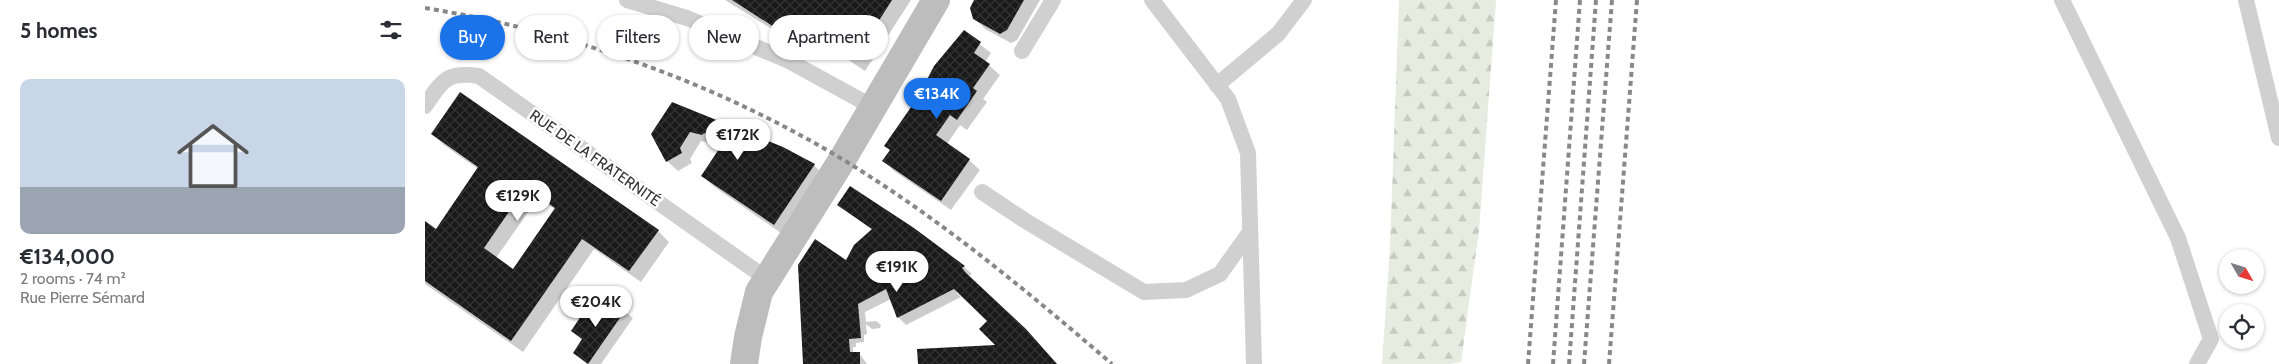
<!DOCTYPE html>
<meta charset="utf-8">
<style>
:root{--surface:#fff;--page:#f7f7f7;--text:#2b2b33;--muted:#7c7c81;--line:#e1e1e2;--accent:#1a73e8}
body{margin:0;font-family:Cabin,sans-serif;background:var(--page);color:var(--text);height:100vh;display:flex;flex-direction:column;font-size:19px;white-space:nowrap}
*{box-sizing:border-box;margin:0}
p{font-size:16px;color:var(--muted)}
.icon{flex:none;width:28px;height:28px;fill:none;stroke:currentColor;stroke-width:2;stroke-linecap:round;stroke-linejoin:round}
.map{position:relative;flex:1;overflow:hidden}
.sheet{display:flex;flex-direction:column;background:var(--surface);width:425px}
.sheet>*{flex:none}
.guide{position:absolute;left:15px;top:15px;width:475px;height:45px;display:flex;gap:10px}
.needle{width:32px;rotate:129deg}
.fabs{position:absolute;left:1794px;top:249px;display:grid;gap:10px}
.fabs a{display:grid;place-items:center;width:45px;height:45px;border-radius:50%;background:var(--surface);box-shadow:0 1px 4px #0004;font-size:25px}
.price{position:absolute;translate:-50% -42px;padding:0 11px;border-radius:18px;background:#fff;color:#222;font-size:16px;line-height:32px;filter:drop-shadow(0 1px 2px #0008)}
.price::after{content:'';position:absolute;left:50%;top:30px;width:15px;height:11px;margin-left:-8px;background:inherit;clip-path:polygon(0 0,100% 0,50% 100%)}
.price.on{background:var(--accent);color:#fff}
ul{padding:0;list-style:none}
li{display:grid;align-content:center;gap:10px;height:265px;padding:0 20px}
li+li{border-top:1px solid var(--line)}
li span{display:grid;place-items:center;height:155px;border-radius:10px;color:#555}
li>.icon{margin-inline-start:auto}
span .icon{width:90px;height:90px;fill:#fffc;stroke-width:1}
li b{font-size:21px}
h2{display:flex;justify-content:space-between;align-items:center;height:60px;padding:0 20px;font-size:21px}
.chip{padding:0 18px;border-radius:22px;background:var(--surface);box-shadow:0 1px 4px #0004;font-size:18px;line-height:45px}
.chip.on{background:var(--accent);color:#fff}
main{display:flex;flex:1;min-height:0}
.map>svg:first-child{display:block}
.forest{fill:url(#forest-firs)}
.shadow{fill:#0003;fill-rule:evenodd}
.building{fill:url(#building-cross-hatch);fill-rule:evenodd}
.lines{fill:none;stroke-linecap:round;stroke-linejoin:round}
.lane{stroke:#d0d0d0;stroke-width:16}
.secondary{stroke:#bdbdbd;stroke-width:28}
.rail{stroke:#888;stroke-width:4;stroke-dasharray:5 4;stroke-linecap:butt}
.labels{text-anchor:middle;stroke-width:5;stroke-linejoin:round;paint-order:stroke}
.street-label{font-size:15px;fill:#333;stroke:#fff}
</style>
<main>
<section class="sheet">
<h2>5 homes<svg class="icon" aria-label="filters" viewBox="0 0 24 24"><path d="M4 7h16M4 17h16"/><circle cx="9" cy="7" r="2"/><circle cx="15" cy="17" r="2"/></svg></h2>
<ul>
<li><span style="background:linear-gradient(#c9d6e8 70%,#9aa5b1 0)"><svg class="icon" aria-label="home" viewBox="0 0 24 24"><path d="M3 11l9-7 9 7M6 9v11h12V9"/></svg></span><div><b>€134,000</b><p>2 rooms · 74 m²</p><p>Rue Pierre Sémard</p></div></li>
</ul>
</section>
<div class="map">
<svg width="1854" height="364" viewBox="0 0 1854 364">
<defs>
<pattern id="forest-firs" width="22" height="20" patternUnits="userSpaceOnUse" patternTransform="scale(1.25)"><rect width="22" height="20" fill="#e6ecdf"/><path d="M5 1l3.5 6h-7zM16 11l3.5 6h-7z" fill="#c6cbc0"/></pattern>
<pattern id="building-cross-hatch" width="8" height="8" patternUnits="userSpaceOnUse" patternTransform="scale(1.25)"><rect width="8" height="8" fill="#1a1a1a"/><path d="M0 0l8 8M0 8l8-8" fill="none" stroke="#333"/></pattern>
</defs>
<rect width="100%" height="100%" fill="#fff"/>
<path class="forest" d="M974 0H1071L1054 230 1036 362 1025 364H957L965 247Z"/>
<g class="shadow">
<path d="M300 0H486L440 71 401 45 396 53 388 54 382 51Z"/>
<path d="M551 0H615L592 40 586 43 560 29 549 18Z"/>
<path d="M539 32 566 53 560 62 575 75 558 99 562 102 542 130 535 125 522 144 544 160 555 170 526 210 469 171 459 160Z"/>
<path d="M248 104 357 148 389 165 399 176 359 235 288 186 278 176 298 146 276 141 265 159 267 163 253 171 242 161Z"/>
<path d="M8 134 233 231 244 242 216 282 169 249 98 352 0 284V222L11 230 53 169 19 145ZM113 198 131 210 88 271 71 258Z"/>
<path d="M414 205 508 244 539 267 547 274 544 276 600 330 632 364H495L573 346 564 321 533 291 531 292 536 297 481 325 473 317 466 299 440 312 441 322 451 321 456 325 455 328 447 329 441 324 442 334 439 335V342L431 343V347H428V354L434 353 442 364H379L422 262 447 230Z"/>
<path d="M186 300 208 318 176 364H162L149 352Z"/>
</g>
<g class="building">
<path d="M307 0H467L429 60 389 35 384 42 376 43 370 38 369 40Z"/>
<path d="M549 0H599L582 30 575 34 548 19 545 8Z"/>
<path d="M539 30 556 42 549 53 565 64 548 88 552 91 532 120 525 115 511 135 545 159 516 201 457 161 465 150 459 146 493 97 509 66Z"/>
<path d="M35 92 234 230 204 271 157 239 86 341 0 281V221L11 229 53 167 6 134ZM101 187 130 208 88 269 59 248Z"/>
<path d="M247 102 358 147 390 164 349 225 276 176 300 140 279 133 277 135 265 132 255 148 257 153 241 162 226 134Z"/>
<path d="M425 186 489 228 540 266 537 268 541 273 601 329 632 364H493L492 349 570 345 554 329 562 321 529 289 472 318 461 289 433 304 436 338 424 339 425 352H435V364H378L373 265 390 239 421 260 429 245 447 229 412 205Z"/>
<path d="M186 298 201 309 163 364 148 353 157 339 146 331 164 304 176 312Z"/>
</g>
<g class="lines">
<g class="lane">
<path d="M202 0 262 18 364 61 448 107"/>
<path d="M727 0 803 99 823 153 829 364"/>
<path d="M1637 0 1753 238 1786 339 1772 364"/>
<path d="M1821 0 1854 138"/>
<path d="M597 51 628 0"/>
<path d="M792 85 853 34 879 0"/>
<path d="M0 106C17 81 21 71 54 76L342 279"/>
<path d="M557 192 599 220 719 292 761 290 795 274 825 232"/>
</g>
<path class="secondary" d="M319 364 323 337 334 292 417 160 511 0"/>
<g class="rail">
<path d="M0 8C147 32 289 82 417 159 514 218 601 290 687 364"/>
<path d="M1103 364 1131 0"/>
<path d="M1128 364 1155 0"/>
<path d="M1144 364 1171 0"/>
<path d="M1159 364 1187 0"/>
<path d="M1184 364 1212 0"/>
</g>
</g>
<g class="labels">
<g class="street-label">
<text transform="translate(170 158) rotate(35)" y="5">RUE DE LA FRATERNITÉ</text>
</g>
</g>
</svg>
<div class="fabs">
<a><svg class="needle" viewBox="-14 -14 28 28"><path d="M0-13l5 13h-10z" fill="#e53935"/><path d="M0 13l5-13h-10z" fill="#7c7c81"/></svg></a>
<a><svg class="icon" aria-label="locate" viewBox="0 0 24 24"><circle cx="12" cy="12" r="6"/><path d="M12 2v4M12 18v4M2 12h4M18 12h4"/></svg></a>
</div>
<b class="price on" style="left:512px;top:120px">€134K</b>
<b class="price" style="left:313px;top:161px">€172K</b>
<b class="price" style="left:93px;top:222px">€129K</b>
<b class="price" style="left:472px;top:293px">€191K</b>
<b class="price" style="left:171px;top:328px">€204K</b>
<div class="guide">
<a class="chip on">Buy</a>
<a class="chip">Rent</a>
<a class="chip">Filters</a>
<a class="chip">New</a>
<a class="chip">Apartment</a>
</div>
</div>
</main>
